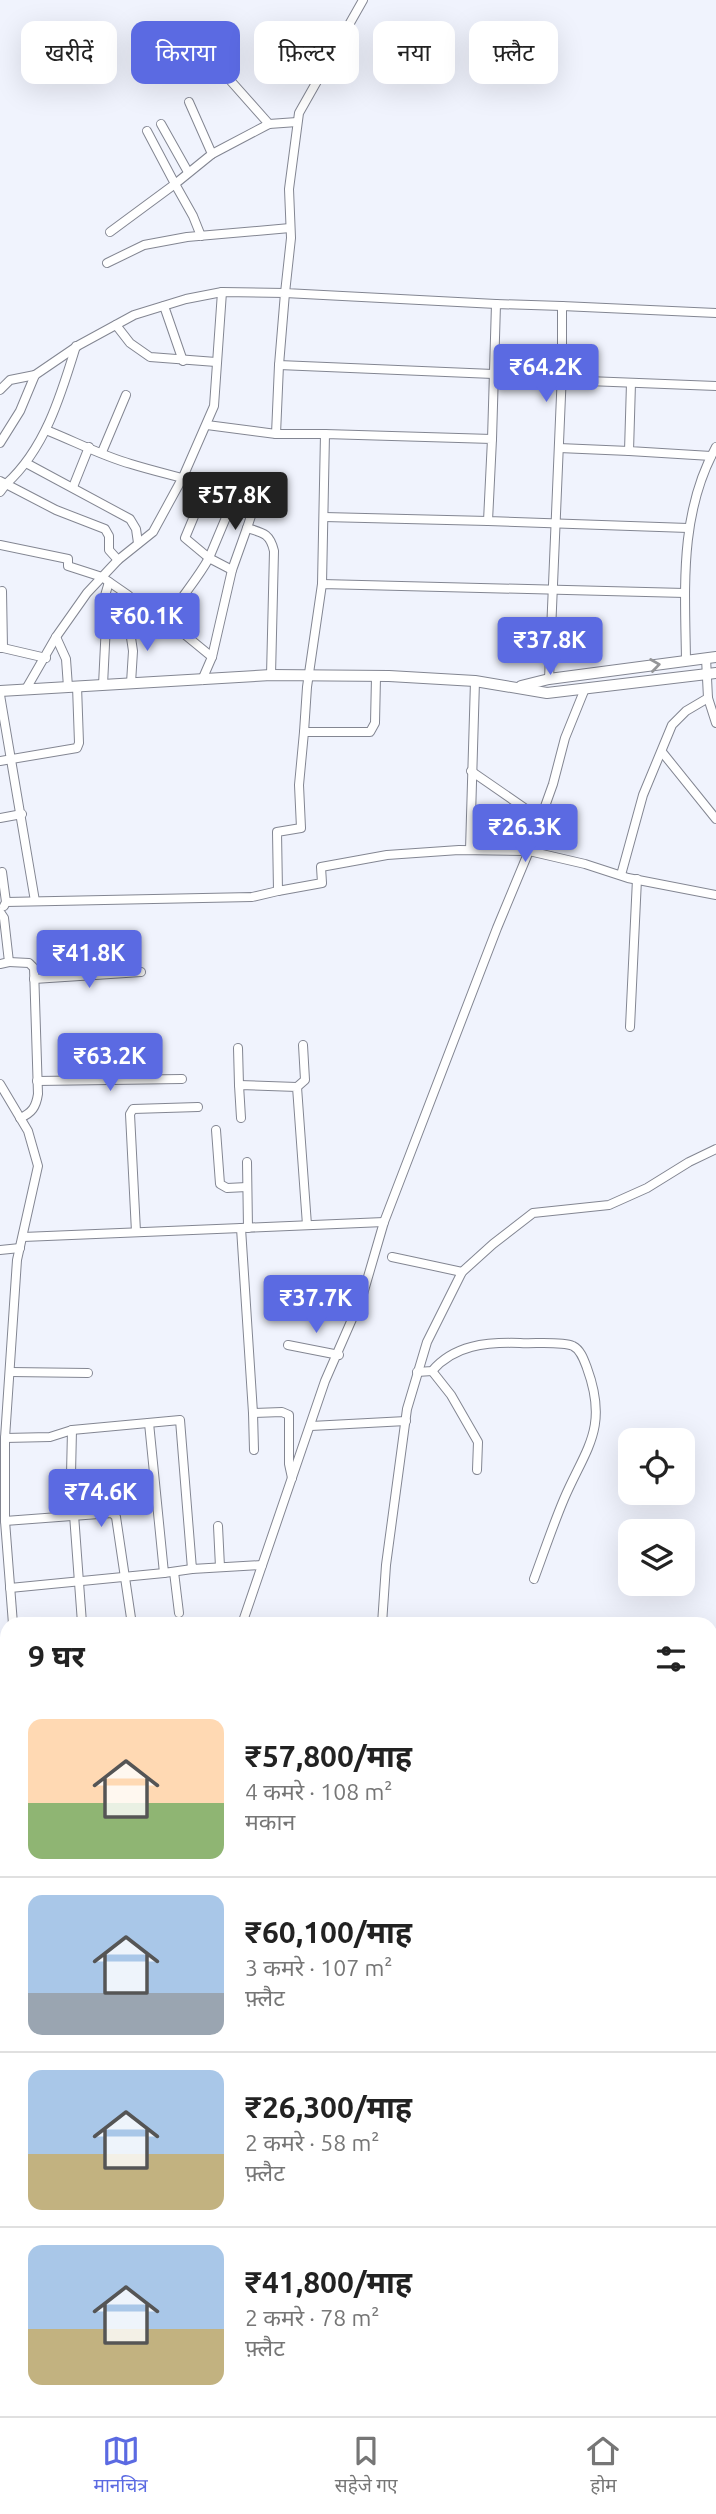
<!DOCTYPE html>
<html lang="hi">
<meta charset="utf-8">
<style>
:root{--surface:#fff;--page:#f6f6f6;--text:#222;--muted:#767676;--line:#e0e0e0;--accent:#5b6ae2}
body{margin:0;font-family:Ubuntu,"Noto Sans Devanagari",sans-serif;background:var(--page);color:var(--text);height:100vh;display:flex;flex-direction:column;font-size:26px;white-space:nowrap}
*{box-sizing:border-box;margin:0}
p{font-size:23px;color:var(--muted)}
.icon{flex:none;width:38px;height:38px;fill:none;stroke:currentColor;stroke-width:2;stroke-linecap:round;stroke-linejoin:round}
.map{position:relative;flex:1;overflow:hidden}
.drawer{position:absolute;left:0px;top:1617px;width:718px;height:800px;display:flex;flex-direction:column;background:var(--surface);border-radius:21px 21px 0 0;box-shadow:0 7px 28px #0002}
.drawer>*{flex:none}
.guide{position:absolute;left:21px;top:21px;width:676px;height:63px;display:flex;gap:14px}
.tools{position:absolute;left:618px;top:1428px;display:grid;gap:14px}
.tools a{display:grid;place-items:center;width:77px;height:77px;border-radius:14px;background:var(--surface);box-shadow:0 7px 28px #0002;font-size:35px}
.price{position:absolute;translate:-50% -60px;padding:0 16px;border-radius:7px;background:var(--accent);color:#fff;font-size:23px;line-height:46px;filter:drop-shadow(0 2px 4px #0008)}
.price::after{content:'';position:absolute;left:50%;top:42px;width:21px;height:16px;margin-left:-10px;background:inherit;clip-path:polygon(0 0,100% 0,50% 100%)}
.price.selected{background:#222;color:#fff}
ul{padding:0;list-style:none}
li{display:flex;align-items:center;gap:21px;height:175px;padding:0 28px}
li+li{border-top:2px solid var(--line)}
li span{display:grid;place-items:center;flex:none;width:196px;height:140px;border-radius:14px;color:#555}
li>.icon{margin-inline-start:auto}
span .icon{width:84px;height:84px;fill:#fffc;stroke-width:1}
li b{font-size:30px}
h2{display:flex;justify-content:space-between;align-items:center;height:84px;padding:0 28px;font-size:30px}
.tag{padding:0 24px;border-radius:14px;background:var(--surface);box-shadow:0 7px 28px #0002;font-size:24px;line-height:63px}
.tag.selected{background:var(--accent);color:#fff}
.dock{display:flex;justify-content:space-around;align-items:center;height:98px;border-top:2px solid var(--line);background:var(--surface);font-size:19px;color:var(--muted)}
.dock a{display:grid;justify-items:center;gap:4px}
.dock .selected{color:var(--accent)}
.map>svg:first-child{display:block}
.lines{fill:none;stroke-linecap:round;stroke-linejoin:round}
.street-casing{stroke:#838692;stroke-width:10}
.secondary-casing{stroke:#838692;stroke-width:12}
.street{stroke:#fff;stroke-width:8}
.secondary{stroke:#fff;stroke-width:10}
.oneway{stroke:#959698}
</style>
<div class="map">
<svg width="716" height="2416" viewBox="0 0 716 2416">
<rect width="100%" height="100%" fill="#f0f3fd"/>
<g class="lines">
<defs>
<g id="street">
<path d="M363 0 299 113 289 189 291 238 285 293 496 304"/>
<path d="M229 79 269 124"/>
<path d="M189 102 212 154 175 184 193 216 201 236"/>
<path d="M161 124 188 172"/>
<path d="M212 154 269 124 297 122"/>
<path d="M110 232 175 184 147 131"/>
<path d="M107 263 144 245 187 237 290 228"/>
<path d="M164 306 183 361"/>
<path d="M116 325 130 343 150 357 216 362"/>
<path d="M76 346C61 395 45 449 6 484L56 510 105 529 109 536V550L118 560"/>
<path d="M279 365 276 434H325"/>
<path d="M562 380 716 386"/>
<path d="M631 383 629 451 711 456"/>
<path d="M0 390 10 380 35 375"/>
<path d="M207 425 276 434"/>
<path d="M46 430C74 441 102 456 131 464 173 477 210 482 249 503L252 513 247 528C264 533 270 534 274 551L271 675"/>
<path d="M492 439 496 304 562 306"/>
<path d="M0 443 20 411 35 375 79 345 134 315 186 299 222 292 285 293 279 365 493 374"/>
<path d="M559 448 629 451"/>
<path d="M102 452 126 395"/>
<path d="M26 463 130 519 136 529 138 543"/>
<path d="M0 481 6 484 0 492"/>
<path d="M207 485 185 538 209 558 235 496"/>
<path d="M73 487 89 447"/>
<path d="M324 517 488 521"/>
<path d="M0 545 68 559V566L102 577 128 595 152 618 167 620 212 657"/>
<path d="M322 584 325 434 492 439 488 521 688 528"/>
<path d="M167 620C180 598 197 580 209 558L232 570"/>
<path d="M56 637 66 659 68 687"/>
<path d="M0 648H3L2 591"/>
<path d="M3 648 46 658"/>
<path d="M686 661C685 587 679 514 716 447"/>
<path d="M376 677 375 723 370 732H304L307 687 322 584 685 593"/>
<path d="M549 679 562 372V306L716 313"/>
<path d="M202 680 212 657 232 570 247 528"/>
<path d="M131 683 133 651 130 631 152 618"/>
<path d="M103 685 106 624 104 599 109 582"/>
<path d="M26 689 56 637 87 593 118 560 153 532 183 477 214 406 222 292"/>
<path d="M584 691 565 738 553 784 529 851 585 864 628 878 716 895"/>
<path d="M0 695 35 901"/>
<path d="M708 698 716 723"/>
<path d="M662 752 716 819"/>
<path d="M0 761 77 748 79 743 77 686"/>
<path d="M471 771 539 818"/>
<path d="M0 818 22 814"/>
<path d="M470 850 475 681"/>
<path d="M2 872 6 902 4 906"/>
<path d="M621 875 643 795 672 725 686 711 708 698 706 658"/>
<path d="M6 902 252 897 278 891"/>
<path d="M0 912 4 918 9 962 0 964"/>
<path d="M9 962 29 963 34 968 38 1094C36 1107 32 1113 20 1118"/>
<path d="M34 979 141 972"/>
<path d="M630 1027 637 879"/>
<path d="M238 1048 239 1085"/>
<path d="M37 1081 182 1079"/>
<path d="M0 1084 28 1131 38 1166 17 1260 5 1438V1521L13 1624"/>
<path d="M297 1087 305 1080 303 1045"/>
<path d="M241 1118 239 1085 297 1087 307 1225"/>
<path d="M216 1130 220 1184 227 1188 247 1187"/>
<path d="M247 1162 248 1228"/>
<path d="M241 1228 384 1222"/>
<path d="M136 1232 130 1114 133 1109 198 1107"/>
<path d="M23 1237 241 1228 253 1413 282 1412 289 1415V1464L292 1478"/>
<path d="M0 1250 20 1248"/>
<path d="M392 1257 462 1272"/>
<path d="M288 1345 339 1355"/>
<path d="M432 1371 451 1395 478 1442 477 1470"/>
<path d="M11 1372 88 1373"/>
<path d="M417 1372 432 1371C454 1345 486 1342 520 1343 533 1344 561 1341 573 1346 581 1350 584 1360 587 1368 609 1428 586 1448 564 1499 553 1525 544 1552 534 1579"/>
<path d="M253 1413 254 1450"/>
<path d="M149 1423 164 1573 192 1569"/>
<path d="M311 1426 406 1421"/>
<path d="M72 1430 180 1420 192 1569 262 1565"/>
<path d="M5 1438 50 1437 72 1430 71 1474 82 1623"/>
<path d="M5 1521 112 1513 116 1517 131 1618"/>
<path d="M218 1526 220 1567"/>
<path d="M174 1572 179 1613"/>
<path d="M10 1588 164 1573"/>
<path d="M242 1624 325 1381 363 1294 384 1222 497 928 529 851 459 850 387 855 321 867 322 883 278 891 277 832 301 828 299 785 304 732"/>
<path d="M382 1624 386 1565 407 1409 427 1342 462 1272 493 1244 533 1213 609 1205 647 1188 689 1162 716 1149"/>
<path d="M0 1662 7 1661"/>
<path d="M2 1753 7 1807"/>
<path d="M0 1885 7 1884"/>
<path d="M710 1895 716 1899"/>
<path d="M0 2064 7 2062"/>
<path d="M710 2090 716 2084"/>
<path d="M710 2111 716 2113"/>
<path d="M710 2137 716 2140"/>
<path d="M710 2303 716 2304"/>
<path d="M211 2410 213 2416"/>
<path d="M419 2410 437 2416"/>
<path d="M708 2410 713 2411 712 2416"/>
<path d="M564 2416V2410"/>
<path d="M613 2416V2410"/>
<path d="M661 2416 662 2410"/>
</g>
<g id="secondary">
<path d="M521 686 549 679 716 657"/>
<path d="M0 691 271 675 389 676 475 681 547 693 716 673"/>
<path d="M710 1989 716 1983"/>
<path d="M501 2416 504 2410"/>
</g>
</defs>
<use href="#street" class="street-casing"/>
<use href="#secondary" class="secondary-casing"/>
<use href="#street" class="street"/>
<use href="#secondary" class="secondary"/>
</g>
<defs><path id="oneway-chevron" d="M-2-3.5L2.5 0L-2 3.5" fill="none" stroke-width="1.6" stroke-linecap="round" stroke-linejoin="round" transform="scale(1.75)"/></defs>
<use class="oneway" href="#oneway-chevron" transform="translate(655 665) rotate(-8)"/>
</svg>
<div class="tools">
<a><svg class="icon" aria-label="locate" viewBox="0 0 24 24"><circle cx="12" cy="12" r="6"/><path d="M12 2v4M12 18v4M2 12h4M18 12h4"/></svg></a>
<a><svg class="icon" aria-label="layers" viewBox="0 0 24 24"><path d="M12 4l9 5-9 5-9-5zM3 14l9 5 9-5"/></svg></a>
</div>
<b class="price" style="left:546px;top:404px">₹64.2K</b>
<b class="price selected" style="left:235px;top:532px">₹57.8K</b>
<b class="price" style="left:147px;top:653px">₹60.1K</b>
<b class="price" style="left:550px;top:677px">₹37.8K</b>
<b class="price" style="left:525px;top:864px">₹26.3K</b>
<b class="price" style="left:89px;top:990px">₹41.8K</b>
<b class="price" style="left:110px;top:1093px">₹63.2K</b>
<b class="price" style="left:316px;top:1335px">₹37.7K</b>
<b class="price" style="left:101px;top:1529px">₹74.6K</b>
<div class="guide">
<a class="tag">खरीदें</a>
<a class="tag selected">किराया</a>
<a class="tag">फ़िल्टर</a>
<a class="tag">नया</a>
<a class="tag">फ़्लैट</a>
</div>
<section class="drawer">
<h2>9 घर<svg class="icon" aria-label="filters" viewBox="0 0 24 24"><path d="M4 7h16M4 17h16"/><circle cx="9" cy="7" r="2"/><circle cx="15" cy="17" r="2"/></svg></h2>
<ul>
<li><span style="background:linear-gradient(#ffd9b3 60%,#8fb573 0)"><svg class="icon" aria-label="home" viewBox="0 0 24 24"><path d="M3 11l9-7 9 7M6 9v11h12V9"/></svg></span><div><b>₹57,800/माह</b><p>4 कमरे · 108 m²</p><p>मकान</p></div></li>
<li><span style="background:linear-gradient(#a9c7e8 70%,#9aa5b1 0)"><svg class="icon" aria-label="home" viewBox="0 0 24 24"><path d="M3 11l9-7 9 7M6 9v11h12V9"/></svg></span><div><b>₹60,100/माह</b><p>3 कमरे · 107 m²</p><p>फ़्लैट</p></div></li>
<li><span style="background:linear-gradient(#a9c7e8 60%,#c2b280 0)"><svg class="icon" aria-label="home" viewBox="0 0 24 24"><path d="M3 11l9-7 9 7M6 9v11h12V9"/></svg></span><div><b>₹26,300/माह</b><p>2 कमरे · 58 m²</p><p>फ़्लैट</p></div></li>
<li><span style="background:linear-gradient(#a9c7e8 60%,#c2b280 0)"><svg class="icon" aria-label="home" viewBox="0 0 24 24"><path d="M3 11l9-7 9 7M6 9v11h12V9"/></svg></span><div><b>₹41,800/माह</b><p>2 कमरे · 78 m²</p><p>फ़्लैट</p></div></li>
</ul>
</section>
</div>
<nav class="dock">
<a class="selected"><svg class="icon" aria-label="map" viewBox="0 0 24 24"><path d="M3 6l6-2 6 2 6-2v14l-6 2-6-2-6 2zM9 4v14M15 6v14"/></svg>मानचित्र</a>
<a><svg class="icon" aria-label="saved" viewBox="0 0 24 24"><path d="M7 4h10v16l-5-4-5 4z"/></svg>सहेजे गए</a>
<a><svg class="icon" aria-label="home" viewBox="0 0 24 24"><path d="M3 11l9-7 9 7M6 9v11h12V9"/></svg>होम</a>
</nav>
